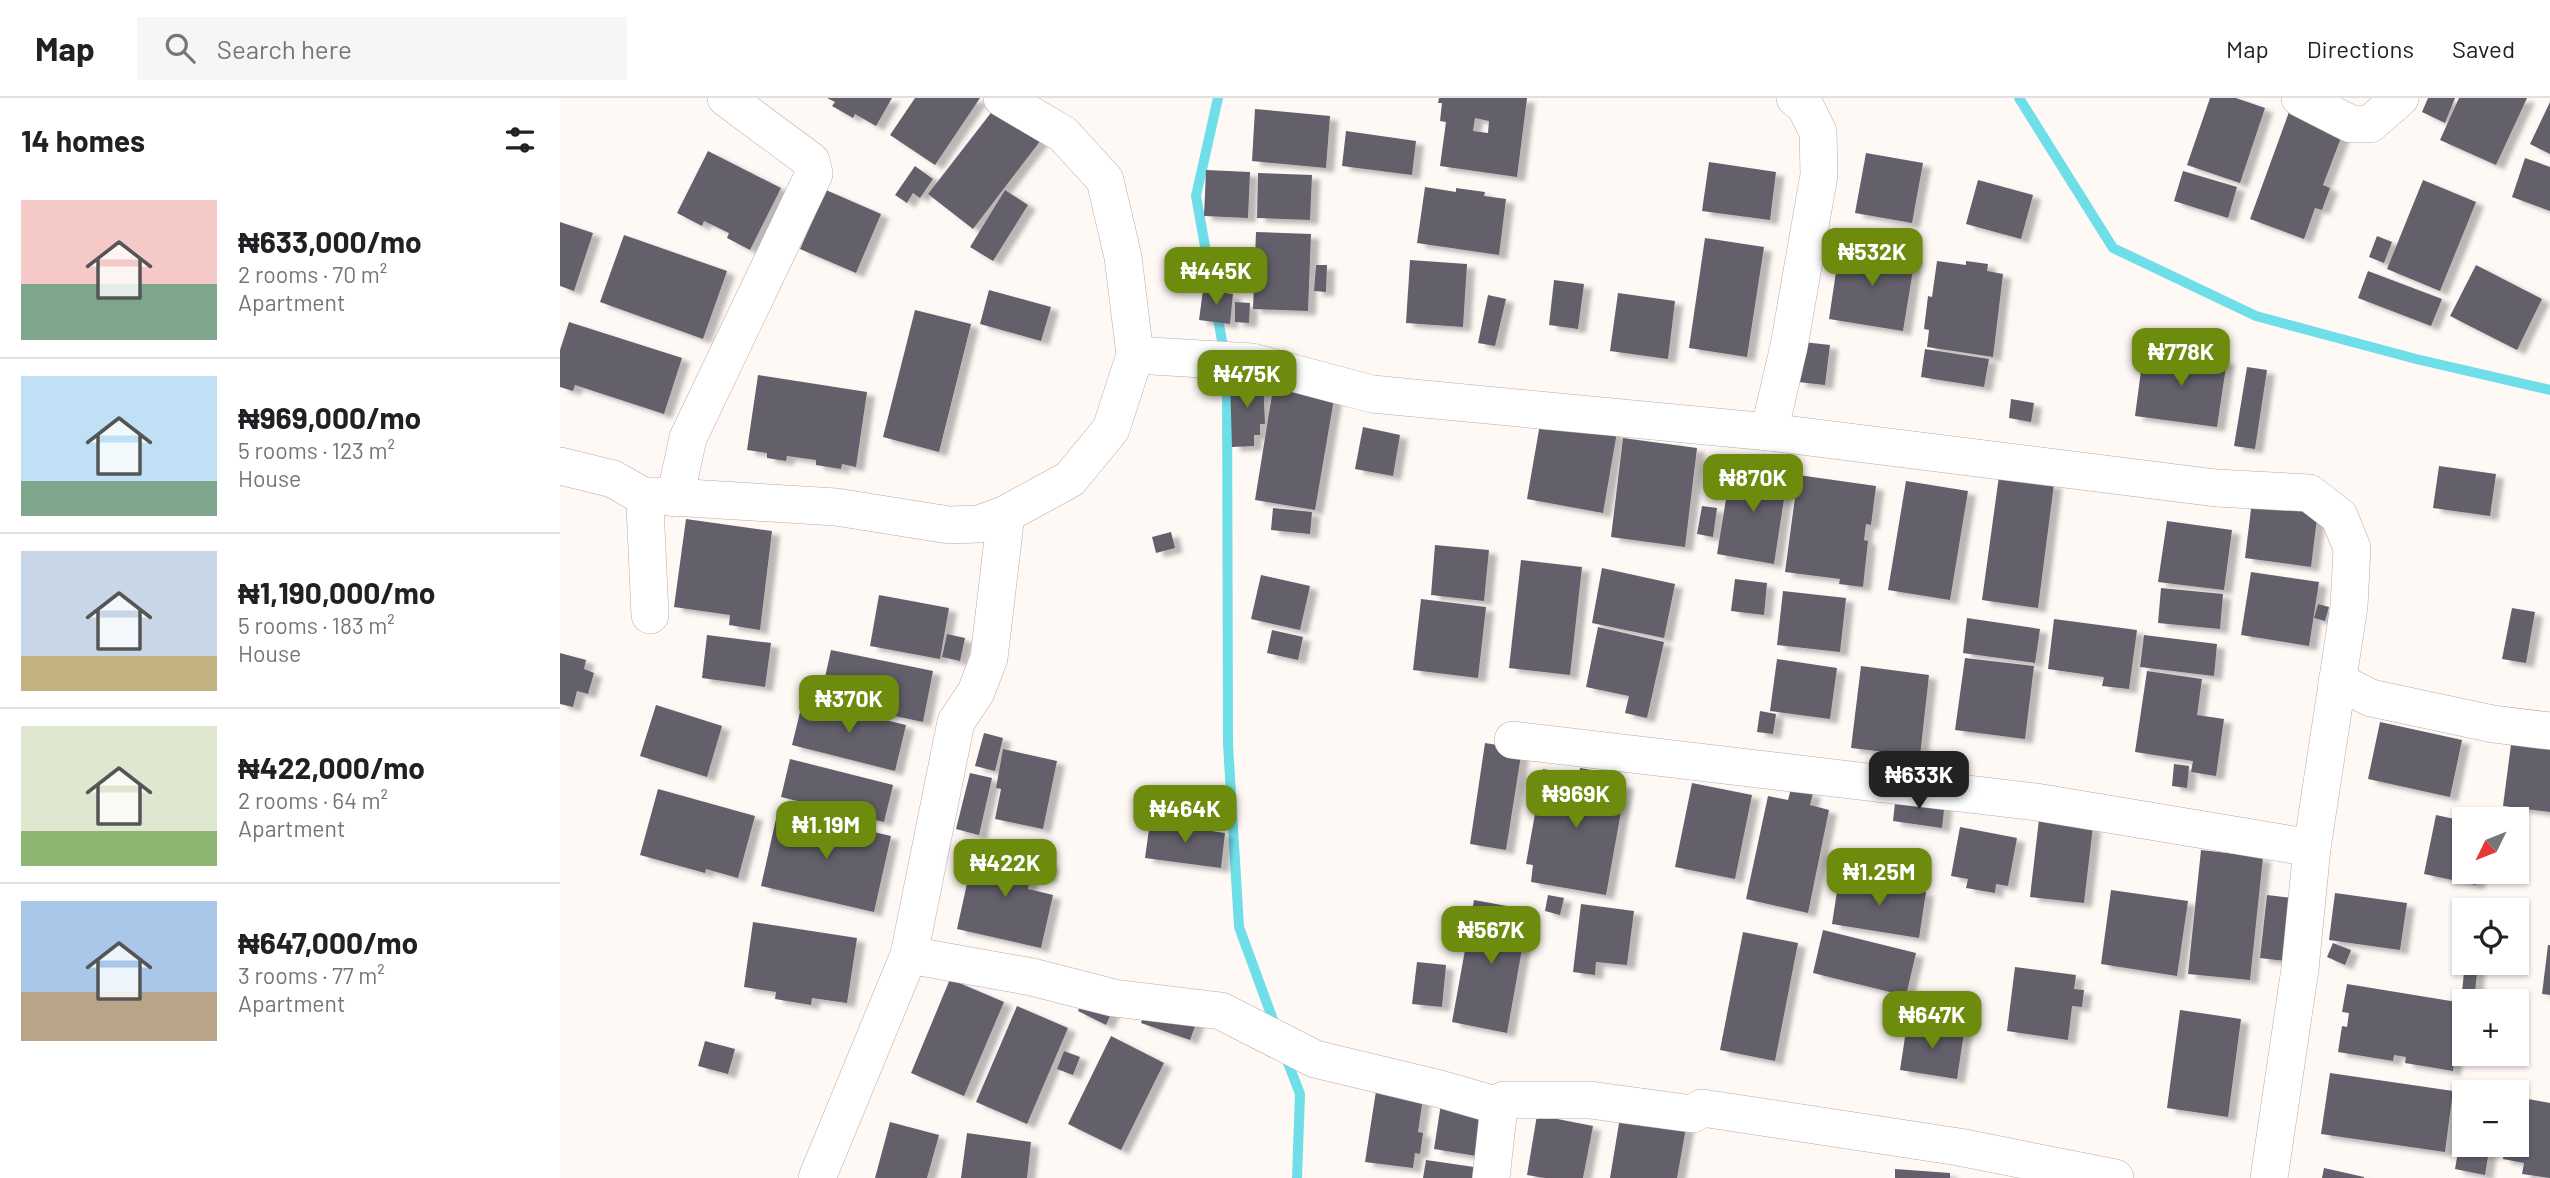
<!DOCTYPE html>
<meta charset="utf-8">
<style>
:root{--surface:#fff;--page:#f6f6f6;--text:#202124;--muted:#757577;--line:#e0e0e0;--accent:#6d8c0e}
body{margin:0;font-family:Barlow,sans-serif;background:var(--page);color:var(--text);height:100vh;display:flex;flex-direction:column;font-size:26px;white-space:nowrap}
*{box-sizing:border-box;margin:0}
p{font-size:23px;color:var(--muted)}
.icon{flex:none;width:38px;height:38px;fill:none;stroke:currentColor;stroke-width:2;stroke-linecap:round;stroke-linejoin:round}
.map{position:relative;flex:1;overflow:hidden}
.details{display:flex;flex-direction:column;background:var(--surface);width:560px}
.details>*{flex:none}
.needle{width:46px;rotate:227deg}
.tools{position:absolute;left:1892px;top:709px;display:grid;gap:14px}
.tools a{display:grid;place-items:center;width:77px;height:77px;border-radius:0px;background:var(--surface);box-shadow:0 2px 5px #0004;font-size:35px}
.price{position:absolute;translate:-50% -60px;padding:0 16px;border-radius:14px;background:var(--accent);color:#fff;font-size:23px;line-height:46px;filter:drop-shadow(0 2px 4px #0008)}
.price::after{content:'';position:absolute;left:50%;top:42px;width:21px;height:16px;margin-left:-10px;background:inherit;clip-path:polygon(0 0,100% 0,50% 100%)}
.price.active{background:#222;color:#fff}
ul{padding:0;list-style:none}
li{display:flex;align-items:center;gap:21px;height:175px;padding:0 21px}
li+li{border-top:2px solid var(--line)}
li span{display:grid;place-items:center;flex:none;width:196px;height:140px;border-radius:0px;color:#555}
li>.icon{margin-inline-start:auto}
span .icon{width:84px;height:84px;fill:#fffc;stroke-width:1}
li b{font-size:30px}
h2{display:flex;justify-content:space-between;align-items:center;height:84px;padding:0 21px;font-size:30px}
header{display:flex;align-items:center;gap:42px;box-sizing:border-box;height:98px;padding:0 35px;background:var(--surface);border-bottom:2px solid var(--line)}
header strong{font-size:33px}
nav{display:flex;gap:38px;margin-inline-start:auto;font-size:24px}
.search{width:490px;height:63px;background:var(--page);display:flex;align-items:center;gap:18px;box-sizing:border-box;padding:0 24px;border-radius:0px;color:var(--muted);font-size:26px}
main{display:flex;flex:1;min-height:0}
.map>svg:first-child{display:block}
.lines{fill:none;stroke-linecap:round;stroke-linejoin:round}
.stream{stroke:#6edee8;stroke-width:10}
.building{fill:#63606c;fill-rule:evenodd;filter:url(#shadow)}
.minor-casing{stroke:#b8aaa3;stroke-width:38}
.minor{stroke:#fff;stroke-width:37}
</style>
<header>
<strong>Map</strong>
<div class="search"><svg class="icon" aria-label="search" viewBox="0 0 24 24"><circle cx="10" cy="10" r="6"/><path d="M15 15l6 6"/></svg>Search here</div>
<nav><a>Map</a><a>Directions</a><a>Saved</a></nav>
</header>
<main>
<section class="details">
<h2>14 homes<svg class="icon" aria-label="filters" viewBox="0 0 24 24"><path d="M4 7h16M4 17h16"/><circle cx="9" cy="7" r="2"/><circle cx="15" cy="17" r="2"/></svg></h2>
<ul>
<li><span style="background:linear-gradient(#f6c9c9 60%,#7fa58c 0)"><svg class="icon" aria-label="home" viewBox="0 0 24 24"><path d="M3 11l9-7 9 7M6 9v11h12V9"/></svg></span><div><b>₦633,000/mo</b><p>2 rooms · 70 m²</p><p>Apartment</p></div></li>
<li><span style="background:linear-gradient(#bfe0f5 75%,#7fa58c 0)"><svg class="icon" aria-label="home" viewBox="0 0 24 24"><path d="M3 11l9-7 9 7M6 9v11h12V9"/></svg></span><div><b>₦969,000/mo</b><p>5 rooms · 123 m²</p><p>House</p></div></li>
<li><span style="background:linear-gradient(#c9d6e8 75%,#c2b280 0)"><svg class="icon" aria-label="home" viewBox="0 0 24 24"><path d="M3 11l9-7 9 7M6 9v11h12V9"/></svg></span><div><b>₦1,190,000/mo</b><p>5 rooms · 183 m²</p><p>House</p></div></li>
<li><span style="background:linear-gradient(#dfe7d0 75%,#8fb573 0)"><svg class="icon" aria-label="home" viewBox="0 0 24 24"><path d="M3 11l9-7 9 7M6 9v11h12V9"/></svg></span><div><b>₦422,000/mo</b><p>2 rooms · 64 m²</p><p>Apartment</p></div></li>
<li><span style="background:linear-gradient(#a9c7e8 65%,#b9a48a 0)"><svg class="icon" aria-label="home" viewBox="0 0 24 24"><path d="M3 11l9-7 9 7M6 9v11h12V9"/></svg></span><div><b>₦647,000/mo</b><p>3 rooms · 77 m²</p><p>Apartment</p></div></li>
</ul>
</section>
<div class="map">
<svg width="1990" height="1080" viewBox="0 0 1990 1080">
<defs>
<filter id="shadow"><feDropShadow dx="8" dy="4.5" stdDeviation="2" flood-color="#0004"/></filter>
</defs>
<rect width="100%" height="100%" fill="#fff9f6"/>
<g class="lines">
<g class="stream">
<path d="M658 0 636 98 664 254"/>
<path d="M1459 0 1553 150 1696 218 1856 261 1990 292"/>
<path d="M667 269 668 646 679 829 716 930"/>
<path d="M725 957 740 996 737 1080"/>
</g>
</g>
<g class="building">
<path d="M267 0H332L316 28 295 16 293 20 272 8 275 4Z"/>
<path d="M355 0H420L375 67 330 37Z"/>
<path d="M879 0H967L957 79 880 68 886 24 880 23 882 5H878ZM915 20 929 23 928 35 913 33Z"/>
<path d="M1650 0H1676L1705 10 1680 85 1627 67Z"/>
<path d="M1868 0H1895L1885 25 1862 14Z"/>
<path d="M1899 0H1967L1936 67 1880 42Z"/>
<path d="M1733 3 1784 32 1763 87 1770 90 1762 112 1755 110 1744 141 1690 121Z"/>
<path d="M1990 4V56L1970 46Z"/>
<path d="M437 7 481 42 413 131 368 96Z"/>
<path d="M695 11 770 18 766 70 692 63Z"/>
<path d="M786 33 856 43 852 77 782 68Z"/>
<path d="M148 53 221 90 190 152 167 140 169 135 144 123 142 128 117 115Z"/>
<path d="M1306 55 1363 65 1352 125 1295 115Z"/>
<path d="M1965 60 1990 69V113L1952 99Z"/>
<path d="M1149 64 1216 74 1210 122 1142 113Z"/>
<path d="M355 68 373 81 360 100 353 95 347 105 335 97Z"/>
<path d="M646 72 690 74 688 120 644 118Z"/>
<path d="M1623 73 1677 89 1668 120 1614 103Z"/>
<path d="M698 75 752 77 750 122 697 120Z"/>
<path d="M1418 82 1473 97 1461 141 1406 126Z"/>
<path d="M1863 82 1916 104 1880 193 1827 171Z"/>
<path d="M865 89 896 94V90L925 94 924 98 946 101 939 157 857 145Z"/>
<path d="M266 92 321 116 296 175 240 151Z"/>
<path d="M445 92 468 107 433 163 410 149Z"/>
<path d="M0 124 33 135 14 193 0 188Z"/>
<path d="M696 134 751 136 748 213 693 211Z"/>
<path d="M64 137 167 173 143 241 40 204Z"/>
<path d="M1817 138 1832 144 1824 165 1809 159Z"/>
<path d="M1145 140 1204 149 1187 259 1129 250Z"/>
<path d="M1280 147 1355 160 1343 233 1269 221Z"/>
<path d="M850 162 907 166 903 229 846 225Z"/>
<path d="M1377 163 1406 167V163L1428 166 1427 173 1443 176 1433 259 1367 249 1369 232 1364 231 1368 198 1372 199Z"/>
<path d="M756 167H767L766 194 754 193Z"/>
<path d="M1916 167 1982 201 1957 252 1890 218Z"/>
<path d="M1808 173 1882 201 1871 228 1798 200Z"/>
<path d="M994 182 1024 186 1018 231 989 227Z"/>
<path d="M429 192 491 209 481 243 420 226Z"/>
<path d="M643 192 673 196 670 226 639 222Z"/>
<path d="M1058 195 1115 203 1108 261 1050 253Z"/>
<path d="M928 197 946 201 935 248 918 245Z"/>
<path d="M675 204 690 205 689 225 675 224Z"/>
<path d="M355 212 411 226 379 354 323 339Z"/>
<path d="M9 224 122 260 104 316 15 287 13 293 0 289V252Z"/>
<path d="M1243 244 1270 247 1265 287 1238 284Z"/>
<path d="M1584 250 1667 262 1657 329 1575 318Z"/>
<path d="M1365 251 1429 261 1424 289 1361 279Z"/>
<path d="M1687 269 1707 272 1695 351 1674 348Z"/>
<path d="M198 277 307 294 296 369 282 366 281 371 256 367V362L227 358 226 363 207 360V355L187 352Z"/>
<path d="M703 280 705 326H700V337H694V348L672 349 670 281Z"/>
<path d="M714 284 775 295 755 412 695 402Z"/>
<path d="M1451 301 1474 305 1471 324 1449 320Z"/>
<path d="M981 320 1057 334 1043 415 967 401Z"/>
<path d="M803 329 840 337 833 378 795 371Z"/>
<path d="M1063 340 1137 350 1125 449 1051 439Z"/>
<path d="M1172 365 1228 375 1214 466 1157 456Z"/>
<path d="M1879 368 1936 376 1930 418 1873 410Z"/>
<path d="M1238 377 1316 388 1311 427 1306 426 1304 442 1308 443 1303 489 1279 486 1280 481 1225 474Z"/>
<path d="M1439 378 1494 386 1478 510 1422 502Z"/>
<path d="M1346 383 1408 393 1390 502 1328 492Z"/>
<path d="M1692 403 1758 412 1751 469 1685 460Z"/>
<path d="M1142 408 1157 410 1153 439 1137 436Z"/>
<path d="M713 410 752 414 750 436 711 432Z"/>
<path d="M126 421 212 433 200 532 169 527 170 517 114 509Z"/>
<path d="M1607 423 1672 432 1664 492 1598 484Z"/>
<path d="M611 434 615 450 596 455 592 439Z"/>
<path d="M875 447 929 452 924 503 871 497Z"/>
<path d="M961 462 1022 469 1010 577 949 570Z"/>
<path d="M1042 470 1115 486 1104 540 1032 525Z"/>
<path d="M1691 474 1759 484 1749 548 1681 537Z"/>
<path d="M701 477 750 488 740 532 691 521Z"/>
<path d="M1175 481 1207 485 1204 517 1171 513Z"/>
<path d="M1601 490 1663 496 1660 531 1598 525Z"/>
<path d="M1223 493 1286 500 1280 554 1217 547Z"/>
<path d="M319 497 389 510 380 561 310 548Z"/>
<path d="M861 501 926 509 918 580 853 572Z"/>
<path d="M1758 506 1769 509 1765 523 1754 520Z"/>
<path d="M1952 510 1975 514 1966 565 1942 561Z"/>
<path d="M1407 520 1480 531 1475 565 1403 555Z"/>
<path d="M1494 521 1577 532 1569 591 1542 588 1544 579 1488 571Z"/>
<path d="M1038 529 1104 544 1087 620 1065 615 1069 598 1026 589Z"/>
<path d="M712 532 743 539 738 562 707 555Z"/>
<path d="M387 536 405 540 400 563 382 559Z"/>
<path d="M147 537 211 545 205 589 142 580Z"/>
<path d="M1584 537 1657 546 1654 578 1580 569Z"/>
<path d="M271 552 373 573 363 624 260 602Z"/>
<path d="M0 555 26 562 24 571 34 575 28 596 17 593 13 609 0 606Z"/>
<path d="M1405 560 1474 568 1465 641 1395 632Z"/>
<path d="M1217 561 1277 570 1270 621 1210 613Z"/>
<path d="M1301 568 1369 577 1360 658 1291 650Z"/>
<path d="M1587 573 1642 581 1637 617 1664 621 1656 678 1631 674 1633 663 1575 654Z"/>
<path d="M243 602 346 627 335 673 232 647Z"/>
<path d="M96 607 162 628 147 679 80 658Z"/>
<path d="M1200 613 1216 616 1213 636 1197 634Z"/>
<path d="M1820 624 1902 642 1890 699 1808 681Z"/>
<path d="M424 635 443 640 435 673 415 668Z"/>
<path d="M1952 639 1990 644V714L1943 708Z"/>
<path d="M925 645 962 651 946 752 910 746Z"/>
<path d="M443 651 497 663 483 731 435 721 441 691 436 690Z"/>
<path d="M230 661 333 687 324 724 221 699Z"/>
<path d="M1614 666 1629 668 1627 690 1612 688Z"/>
<path d="M1020 670 1056 676 1054 684 1066 686 1046 797 971 784 973 767 966 766 983 671 1019 678Z"/>
<path d="M410 675 432 680 419 737 396 731Z"/>
<path d="M1132 685 1192 697 1175 781 1115 769Z"/>
<path d="M1231 690 1253 695 1250 707 1269 712 1248 815 1186 801 1208 698 1228 702Z"/>
<path d="M98 691 195 718 178 780 146 771 145 775 80 757Z"/>
<path d="M1336 696 1385 703 1382 730 1333 723Z"/>
<path d="M218 712 331 738 314 814 201 788Z"/>
<path d="M1876 717 1904 723V774H1919L1916 787 1864 776Z"/>
<path d="M1479 721 1533 728 1524 805 1470 799Z"/>
<path d="M590 724 665 735 661 770 585 760Z"/>
<path d="M1400 729 1457 740 1448 788 1436 786 1435 795 1406 790 1408 781 1391 778Z"/>
<path d="M415 749 491 766 488 780 471 776 468 791 493 797 481 850 397 831Z"/>
<path d="M1641 752 1703 759 1690 882 1628 876Z"/>
<path d="M1279 780 1366 794 1359 840 1272 826Z"/>
<path d="M1551 792 1628 803 1617 878 1541 866Z"/>
<path d="M1775 795 1847 805 1840 852 1769 842Z"/>
<path d="M988 797 1004 800 1000 817 985 813Z"/>
<path d="M1707 797 1732 800 1725 863 1700 860Z"/>
<path d="M914 802 969 812 947 935 892 924Z"/>
<path d="M1021 806 1074 813 1067 867 1036 864 1035 877 1013 874Z"/>
<path d="M193 824 297 840 287 905 252 900 251 907 215 901 216 894 184 889Z"/>
<path d="M1263 832 1356 855 1346 898 1253 875Z"/>
<path d="M1183 834 1238 845 1215 963 1160 952Z"/>
<path d="M1773 845 1791 852 1785 867 1767 859Z"/>
<path d="M1988 847H1990V897L1982 896Z"/>
<path d="M857 864 886 867 882 909 852 906Z"/>
<path d="M1905 864H1918L1915 895 1902 894Z"/>
<path d="M1455 869 1516 877 1514 891 1524 892 1522 909 1512 908 1508 942 1447 933Z"/>
<path d="M390 881 444 904 404 998 351 975Z"/>
<path d="M1787 886 1903 905 1893 973 1845 965 1846 959 1834 957 1833 963 1778 954 1782 928 1787 929 1789 915 1782 914Z"/>
<path d="M529 892 556 905 546 927 518 913Z"/>
<path d="M587 906 637 923 630 942 581 925Z"/>
<path d="M457 908 508 930 467 1026 416 1004Z"/>
<path d="M1620 912 1681 921 1668 1019 1607 1010Z"/>
<path d="M1347 926 1404 934 1397 981 1340 972Z"/>
<path d="M551 938 604 965 561 1052 508 1026Z"/>
<path d="M145 943 175 951 168 976 138 968Z"/>
<path d="M504 953 520 959 513 977 497 971Z"/>
<path d="M1770 975 1893 993 1885 1054 1761 1036Z"/>
<path d="M1909 986 1939 992V994H1908Z"/>
<path d="M816 993 863 1000 858 1034 863 1035 860 1056 855 1055 853 1070 805 1064Z"/>
<path d="M882 999 943 1009 935 1061 874 1051Z"/>
<path d="M1956 999 1990 1005V1080L1962 1076 1964 1065 1943 1061 1945 1046H1956Z"/>
<path d="M1061 1013 1127 1024 1117 1080H1050Z"/>
<path d="M977 1017 1033 1028 1023 1080H985L967 1077Z"/>
<path d="M330 1024 379 1037 367 1080H315Z"/>
<path d="M1903 1025 1904 1046H1930L1925 1077 1895 1071Z"/>
<path d="M407 1035 471 1044 467 1080H401Z"/>
<path d="M866 1062 914 1069 912 1080H863Z"/>
<path d="M1764 1070 1804 1079V1080H1762Z"/>
<path d="M1335 1071 1390 1075V1080H1335Z"/>
</g>
<g class="lines">
<defs>
<g id="minor">
<path d="M1740 0 1791 26H1810L1840 0"/>
<path d="M575 257 692 264 812 296 1209 334 1656 390 1749 395 1779 418 1792 450 1789 508 1752 750 1740 871 1709 1080"/>
<path d="M1209 334 1229 248 1259 77 1258 34 1245 8 1235 0"/>
<path d="M0 368 53 381 88 401 95 398 276 409 389 427 419 426 446 416 510 381 551 331 575 257 563 159 545 82 503 36 442 0"/>
<path d="M115 400 128 340 254 76 251 63 166 0"/>
<path d="M88 401 85 407 90 517"/>
<path d="M1777 583 1811 600 1933 626 1990 633"/>
<path d="M953 642 1476 704 1752 750"/>
<path d="M349 857 472 879 554 900 661 913 755 961 880 991 939 1008"/>
<path d="M257 1080 349 857 396 624 416 594 429 560 446 416"/>
<path d="M931 1080 939 1008 944 1002H1030L1133 1016 1142 1010 1399 1049 1555 1080"/>
</g>
</defs>
<use href="#minor" class="minor-casing"/>
<use href="#minor" class="minor"/>
</g>
</svg>
<div class="tools">
<a><svg class="needle" viewBox="-14 -14 28 28"><path d="M0-13l5 13h-10z" fill="#e53935"/><path d="M0 13l5-13h-10z" fill="#757577"/></svg></a>
<a><svg class="icon" aria-label="locate" viewBox="0 0 24 24"><circle cx="12" cy="12" r="6"/><path d="M12 2v4M12 18v4M2 12h4M18 12h4"/></svg></a>
<a>+</a>
<a>−</a>
</div>
<b class="price" style="left:1312px;top:190px">₦532K</b>
<b class="price" style="left:656px;top:209px">₦445K</b>
<b class="price" style="left:1621px;top:290px">₦778K</b>
<b class="price" style="left:687px;top:312px">₦475K</b>
<b class="price" style="left:1193px;top:416px">₦870K</b>
<b class="price" style="left:289px;top:637px">₦370K</b>
<b class="price active" style="left:1359px;top:713px">₦633K</b>
<b class="price" style="left:1016px;top:732px">₦969K</b>
<b class="price" style="left:625px;top:747px">₦464K</b>
<b class="price" style="left:266px;top:763px">₦1.19M</b>
<b class="price" style="left:445px;top:801px">₦422K</b>
<b class="price" style="left:1319px;top:810px">₦1.25M</b>
<b class="price" style="left:931px;top:868px">₦567K</b>
<b class="price" style="left:1372px;top:953px">₦647K</b>
</div>
</main>
